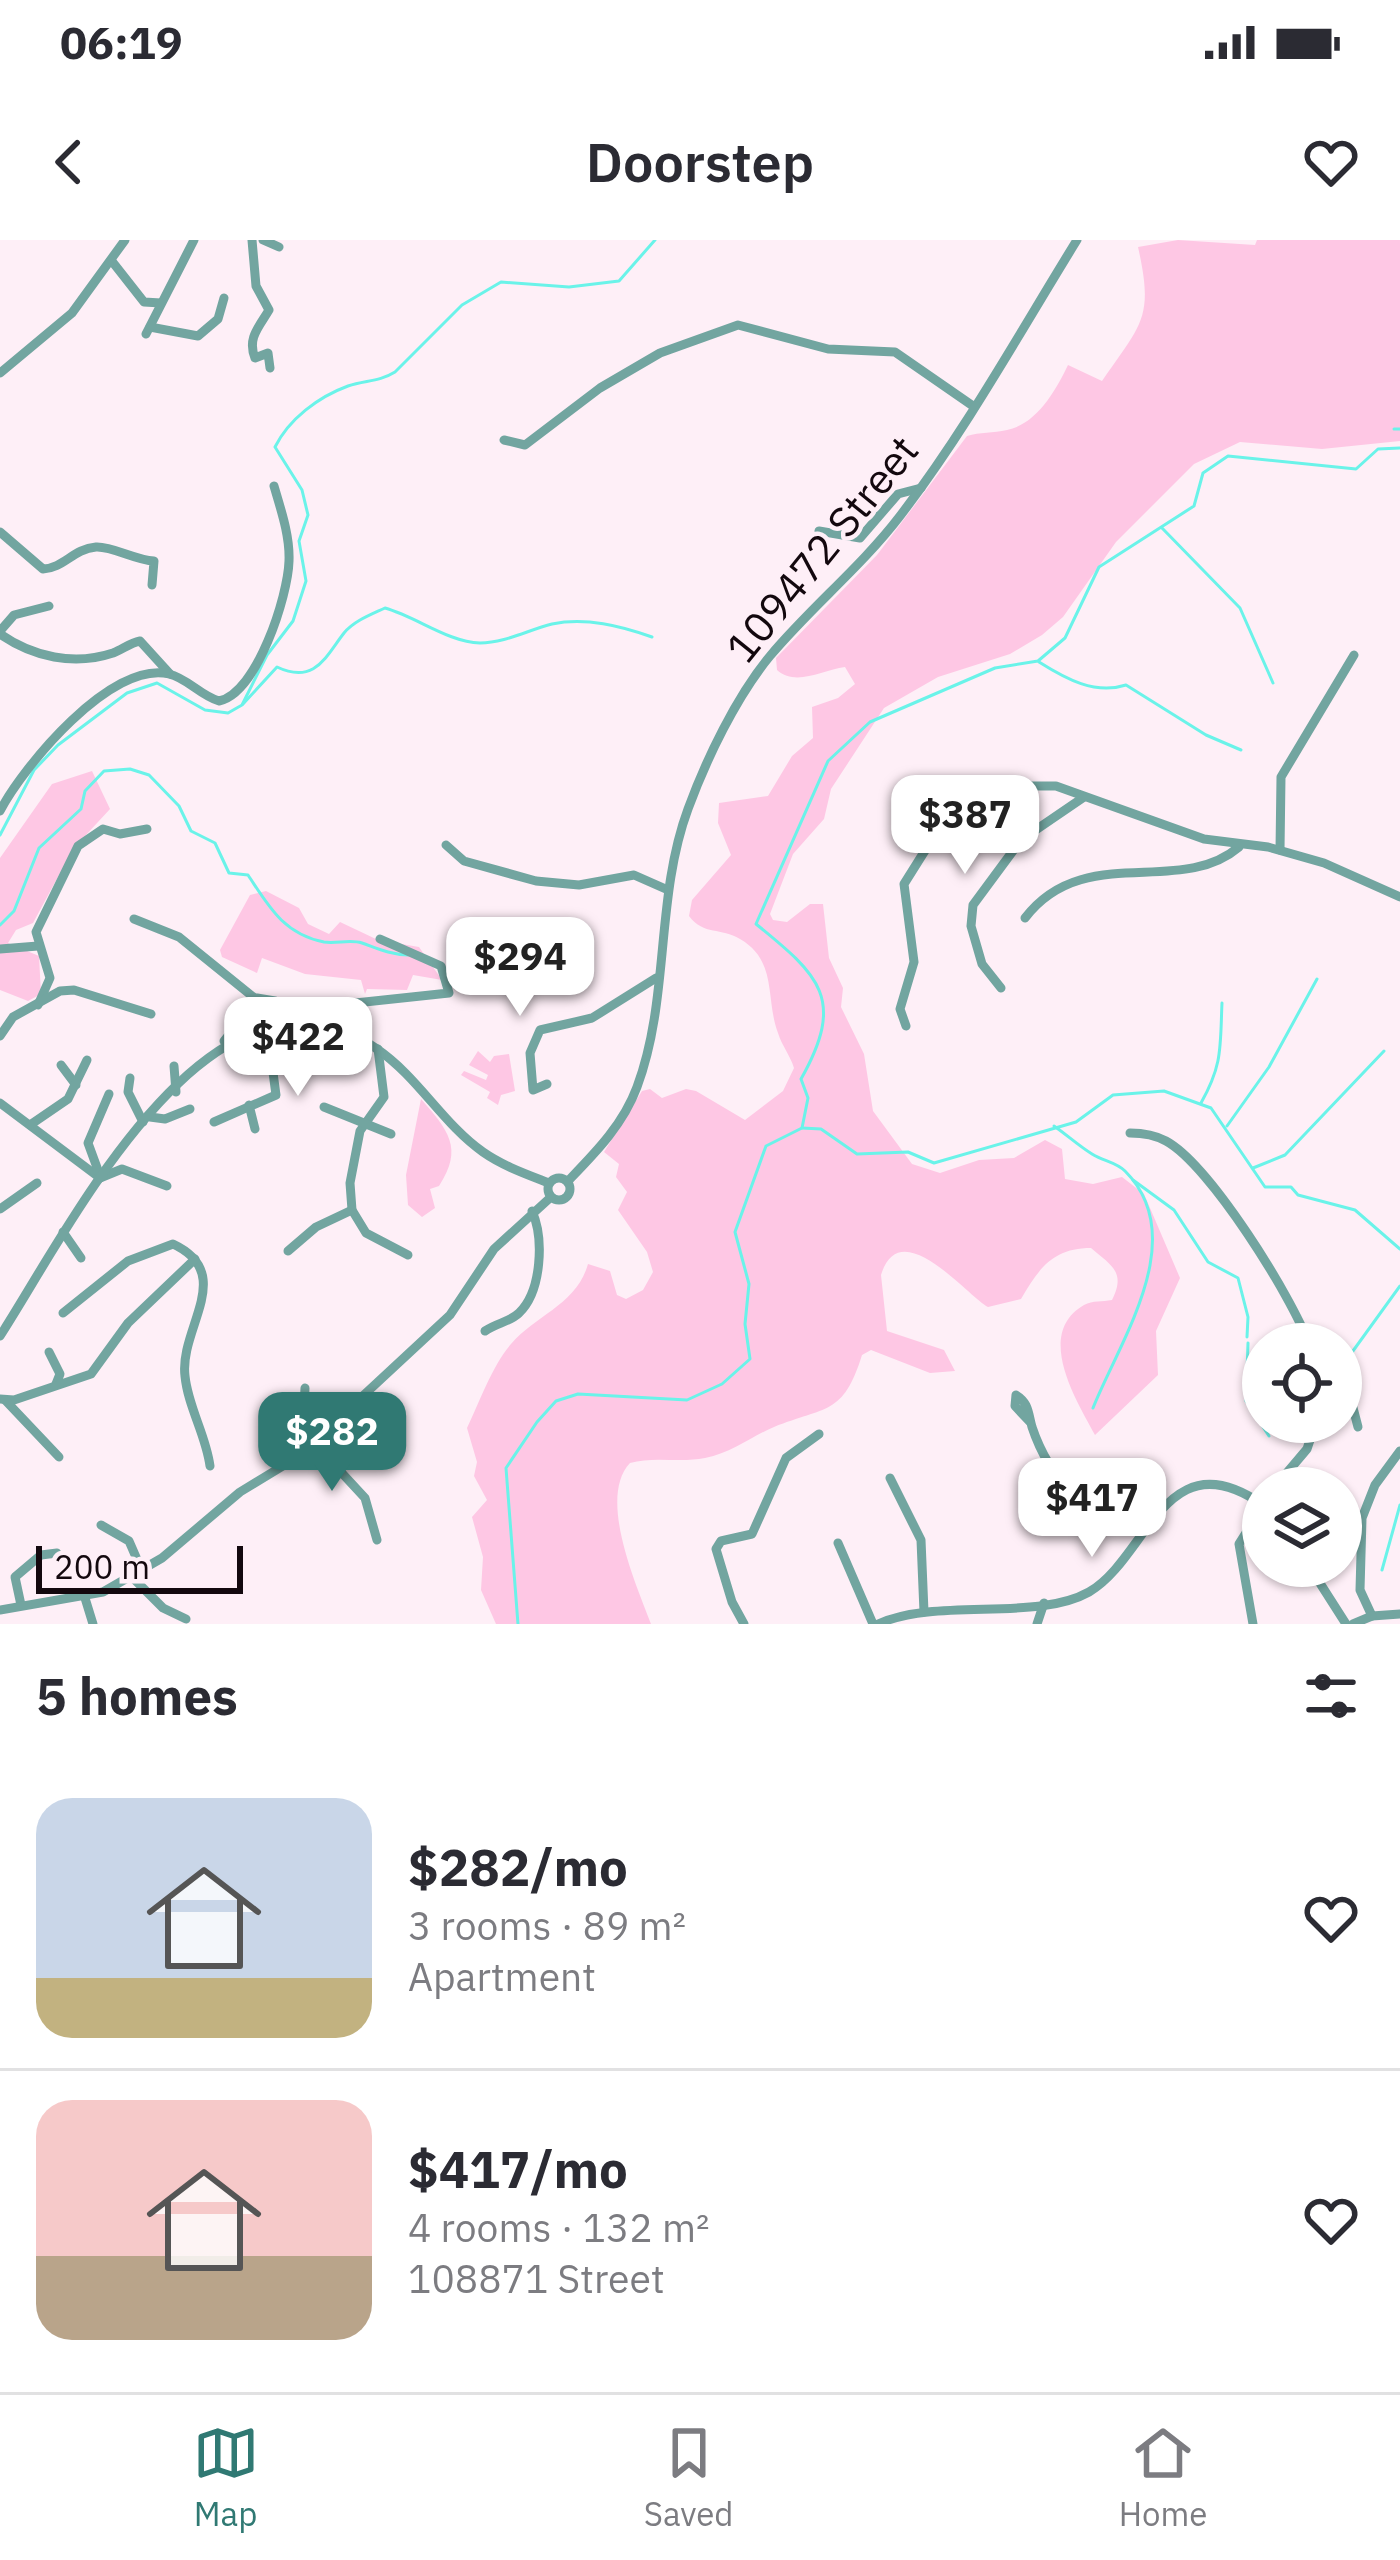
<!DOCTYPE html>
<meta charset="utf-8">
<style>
:root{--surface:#fff;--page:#f2f2f3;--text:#2b2b33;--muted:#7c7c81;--line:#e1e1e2;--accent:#307973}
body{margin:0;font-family:"IBM Plex Sans",sans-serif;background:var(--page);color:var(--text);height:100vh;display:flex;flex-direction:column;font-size:45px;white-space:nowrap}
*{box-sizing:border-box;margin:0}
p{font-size:39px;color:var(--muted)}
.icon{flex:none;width:66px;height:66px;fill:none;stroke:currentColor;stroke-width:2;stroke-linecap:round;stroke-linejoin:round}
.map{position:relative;height:1384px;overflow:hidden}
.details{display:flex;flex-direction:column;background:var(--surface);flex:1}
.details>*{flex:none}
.fabs{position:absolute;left:1242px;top:1083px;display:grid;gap:24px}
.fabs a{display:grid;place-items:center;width:120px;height:120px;border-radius:50%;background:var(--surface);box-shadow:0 3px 9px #0004;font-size:60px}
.scale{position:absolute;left:36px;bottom:30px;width:207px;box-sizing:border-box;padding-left:12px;border:6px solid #13080e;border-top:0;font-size:33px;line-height:42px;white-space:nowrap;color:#13080e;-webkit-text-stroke:9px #feeff7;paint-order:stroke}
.price{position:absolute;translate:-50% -102px;padding:0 27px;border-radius:24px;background:#fff;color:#222;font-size:39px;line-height:78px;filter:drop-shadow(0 3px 6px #0008)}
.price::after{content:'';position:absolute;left:50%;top:72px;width:36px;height:27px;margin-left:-18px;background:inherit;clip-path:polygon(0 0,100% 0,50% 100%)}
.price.on{background:var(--accent);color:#fff}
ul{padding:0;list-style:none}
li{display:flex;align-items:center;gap:36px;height:300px;padding:0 36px}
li+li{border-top:3px solid var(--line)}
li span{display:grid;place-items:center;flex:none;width:336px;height:240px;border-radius:36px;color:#555}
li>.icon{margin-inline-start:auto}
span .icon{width:144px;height:144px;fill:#fffc;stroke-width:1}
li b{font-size:51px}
h2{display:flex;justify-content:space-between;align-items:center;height:144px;padding:0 36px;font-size:51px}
.status{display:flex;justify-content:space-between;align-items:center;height:84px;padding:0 60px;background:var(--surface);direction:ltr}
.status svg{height:33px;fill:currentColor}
header{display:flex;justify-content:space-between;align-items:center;height:156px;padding:0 36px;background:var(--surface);font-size:54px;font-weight:600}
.tab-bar{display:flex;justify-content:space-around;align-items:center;height:168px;border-top:3px solid var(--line);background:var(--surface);font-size:33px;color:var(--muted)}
.tab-bar a{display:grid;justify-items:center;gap:6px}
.tab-bar .on{color:var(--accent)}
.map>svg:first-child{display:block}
.green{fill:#fec7e4}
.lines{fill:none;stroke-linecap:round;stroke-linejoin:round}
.stream{stroke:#6af3e9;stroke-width:3}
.minor{stroke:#72a5a0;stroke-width:9}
.labels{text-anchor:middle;stroke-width:9;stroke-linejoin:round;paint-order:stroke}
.street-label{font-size:42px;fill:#13080e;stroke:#feeff7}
</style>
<div class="status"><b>06:19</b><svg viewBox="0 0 49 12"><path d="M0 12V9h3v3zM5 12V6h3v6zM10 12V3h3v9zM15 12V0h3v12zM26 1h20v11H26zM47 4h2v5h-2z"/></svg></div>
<header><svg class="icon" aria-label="back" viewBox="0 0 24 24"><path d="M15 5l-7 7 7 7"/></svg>Doorstep<svg class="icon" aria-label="heart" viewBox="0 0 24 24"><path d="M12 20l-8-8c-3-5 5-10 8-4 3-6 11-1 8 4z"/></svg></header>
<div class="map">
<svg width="1400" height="1384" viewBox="0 0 1400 1384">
<rect width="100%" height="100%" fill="#feeff7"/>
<g class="green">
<path d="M1178 0 1255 5 1257 0H1400V201L1322 209 1240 202 1194 224 1116 302 1063 377 1042 395 1010 414 938 437 884 468 831 549 824 579 793 614 770 674 773 680 787 682 810 664H823L829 718 843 748 841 767 864 814 873 871 912 924 940 933 979 920 1014 918 1045 900 1062 909 1065 939 1093 944 1122 937 1144 954 1180 1038 1156 1091 1158 1135 1095 1195C1077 1161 1034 1094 1084 1065 1093 1060 1102 1062 1112 1060 1126 1032 1112 1026 1091 1008 1052 1008 1038 1030 1021 1059L988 1067C966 1055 900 972 881 1035L887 1091 944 1110 955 1131 930 1133 871 1110 862 1115C843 1176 826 1166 774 1187 750 1197 732 1213 705 1218 680 1223 653 1216 630 1223 597 1258 637 1346 651 1384H496L481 1350 483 1317 472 1277 487 1260 474 1236 477 1222 467 1188C480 1161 492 1126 511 1104 536 1075 577 1064 588 1024L610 1031 617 1055 626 1059 643 1050 653 1032 647 1012 618 970 627 952 616 937 619 924 604 912 642 851 650 849 662 858 686 849 696 851 745 880 783 851 794 828C790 815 782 806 778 793 765 759 778 721 740 699 721 687 704 696 689 676L692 660 731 615 718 583 719 563 768 556 792 516 813 498 812 467 838 458 855 444 845 427C822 430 796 447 777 430L776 418 877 315 967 196C980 192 993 193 1007 190 1037 184 1056 150 1068 125L1102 141C1142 83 1154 78 1138 7Z"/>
<path d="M92 531 110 569 73 609 33 683 16 690 8 703 39 716 41 754 28 761 0 750V618L52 544Z"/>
<path d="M266 651 299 668 308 684 329 694 340 682 378 700 419 707 442 740 413 735 407 750 367 749 365 754 361 740 305 734 262 718 257 733 222 717 220 710 250 655Z"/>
<path d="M562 696 565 703 517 728 463 732 458 723 469 713 501 716Z"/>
<path d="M478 811 490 822 494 816 509 814 515 851 501 855 498 865 487 858 490 852 461 835 464 831 486 840 488 835 469 825Z"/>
<path d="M421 859C448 890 464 908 439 946L430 949 435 968 422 977 408 965 406 935Z"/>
</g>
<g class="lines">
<g class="stream">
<path d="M1394 189H1400"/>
<path d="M1162 288 1240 368 1273 443"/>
<path d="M1039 422C1066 439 1095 455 1126 445L1206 495 1241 510"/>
<path d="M243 464 277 427C315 445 326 416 344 393 354 381 370 375 385 368 417 377 448 402 480 403 505 403 528 390 552 384 586 377 621 386 652 397"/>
<path d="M0 595 34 530 58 505 127 453 157 443 205 470 228 473 242 465 267 415 293 381 306 341 299 301 308 275 302 250 275 207C289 179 318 157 348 146 365 140 379 142 395 132L462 65 501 42 569 47 619 41 655 0"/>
<path d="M0 685 14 671 39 608 81 569 85 551 104 531 130 529 149 535 179 566 191 591 215 603 229 633 248 635C268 665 283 694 324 702 337 704 350 699 362 703 379 709 389 714 408 715"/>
<path d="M452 733C473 723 491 726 512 722 527 719 535 710 551 709"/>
<path d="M1201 863C1223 824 1220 807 1222 763"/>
<path d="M1054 886C1067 895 1079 906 1092 914 1103 921 1116 922 1125 931 1192 998 1119 1102 1093 1168"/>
<path d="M1227 886 1269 827 1317 739"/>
<path d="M802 888 821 889 857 914 908 912 934 923 1076 882 1113 855 1164 851 1211 868 1265 947H1291L1298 955 1355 970 1400 1009"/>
<path d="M1253 928 1285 915 1384 811"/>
<path d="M1133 940 1174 970 1208 1022 1238 1038 1248 1077 1247 1097"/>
<path d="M1248 1103 1246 1161 1269 1196"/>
<path d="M1345 1122 1400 1046"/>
<path d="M1382 1330 1400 1265"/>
<path d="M518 1384 506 1228 537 1182 556 1161 578 1154 687 1160 722 1144 750 1119 745 1084 749 1044 735 992 766 906 802 888 808 858 801 839C846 759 820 736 756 684L828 521 870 482 995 428 1038 421 1065 398 1099 327 1194 266 1203 233 1228 216 1356 229 1378 209 1400 208"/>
</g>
<g class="minor">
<path d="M252 0 256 46 269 70C259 87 247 98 255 118L268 113 270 128"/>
<path d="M263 0 279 7"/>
<path d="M111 20 144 62 161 63"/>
<path d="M150 87 198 96 218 79 224 58"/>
<path d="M146 94 194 0"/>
<path d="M0 133 72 73 125 0"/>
<path d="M504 200 525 205 600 148 660 113 738 85 828 109 895 112 973 166"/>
<path d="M819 291 860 298 898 254 921 248"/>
<path d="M0 292 43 329C64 328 73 309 96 307 112 306 135 320 154 321L152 345"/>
<path d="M0 391 14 375 49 366"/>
<path d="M0 394C33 417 74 426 113 413 123 409 130 403 140 401L170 434"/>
<path d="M0 571C23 527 111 420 169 434 187 438 201 456 219 461 257 453 288 356 289 321 290 296 281 270 274 246"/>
<path d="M446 605 464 621 536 641 579 645 634 635 668 650"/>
<path d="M1280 610 1281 537 1354 415"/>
<path d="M1025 678C1084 601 1179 658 1239 607"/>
<path d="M134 679 179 697 257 760 224 801"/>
<path d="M0 709 38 706"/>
<path d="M1001 748 982 724 971 686 973 665 1021 600 1084 557"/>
<path d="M257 758 275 761 304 783"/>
<path d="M38 765 50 738 36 692 78 606 103 589 120 594 147 589"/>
<path d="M316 784 330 770 346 764 449 753 441 726 380 699"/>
<path d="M906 786 900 769 914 722 904 644 948 574 970 556 995 546H1056L1204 599 1268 607 1324 623 1400 657"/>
<path d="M0 796 13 777 60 751 74 750 151 774"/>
<path d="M378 809 384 857 360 891 350 943 352 970 366 993 408 1015"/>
<path d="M61 825 76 845"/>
<path d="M174 826 176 852"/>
<path d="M130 838 128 852 143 882"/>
<path d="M547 844 533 850 530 813 540 790 592 778 656 738"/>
<path d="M0 863 100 938"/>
<path d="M249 865 255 889"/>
<path d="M324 867 391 894"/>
<path d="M150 877 165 879 190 869"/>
<path d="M214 882 276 855 272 825 254 788"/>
<path d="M30 885 68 859 87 820"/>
<path d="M1130 893C1142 893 1155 895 1166 901 1210 925 1292 1057 1309 1104"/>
<path d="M99 933 88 903 109 854"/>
<circle cx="559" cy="949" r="11"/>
<path d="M100 938 122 929 167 946"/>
<path d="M568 941C595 913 623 885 637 847 670 759 655 658 688 569 706 520 736 457 770 416 811 367 861 327 900 276 966 190 1020 92 1077 0"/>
<path d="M0 969 37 943"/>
<path d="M63 992 81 1018"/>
<path d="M288 1011 316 987 352 970"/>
<path d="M63 1073 128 1021 173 1004C237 1034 179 1088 185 1136 188 1167 206 1195 210 1226"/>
<path d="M485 1091C496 1083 510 1082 519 1073 542 1051 544 998 532 971"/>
<path d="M0 1096C70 988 213 695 377 809 418 837 443 884 483 912 503 926 526 934 549 943"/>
<path d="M49 1112 60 1134 56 1144"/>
<path d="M1341 1152 1352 1164 1358 1187"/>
<path d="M0 1159 14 1160 91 1134 128 1083 195 1019"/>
<path d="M5 1160 59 1217"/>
<path d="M1030 1182 1015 1166 1016 1155C1029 1163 1028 1173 1032 1187 1049 1238 1087 1279 1140 1291"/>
<path d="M323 1194 340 1231 365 1258 377 1300"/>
<path d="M1400 1211 1375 1245 1362 1278 1360 1350 1372 1376 1400 1374"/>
<path d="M302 1212 305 1148"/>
<path d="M890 1238 921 1300 924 1372"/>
<path d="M1274 1248 1307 1209 1316 1182"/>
<path d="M101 1285 129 1301 142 1331"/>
<path d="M838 1303 873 1384"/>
<path d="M1309 1326 1346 1384"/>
<path d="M131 1336 163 1368 186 1379"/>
<path d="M85 1358 93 1384"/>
<path d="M21 1365 15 1337 41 1315 57 1313"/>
<path d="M0 1370 103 1352 162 1318 240 1252 296 1218 450 1075 494 1009 551 957"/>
<path d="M744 1384 732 1362 716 1309 721 1301 752 1294 786 1218 819 1194"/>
<path d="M878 1384C939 1357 1036 1382 1089 1352 1148 1318 1165 1196 1263 1265"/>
<path d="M1037 1384 1044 1363"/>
<path d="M1253 1384 1239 1304 1263 1266"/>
<path d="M1353 1384 1372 1376"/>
</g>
</g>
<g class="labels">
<g class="street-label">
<text transform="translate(822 309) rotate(-51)" y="15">109472 Street</text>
</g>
</g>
</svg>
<div class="fabs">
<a><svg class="icon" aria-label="locate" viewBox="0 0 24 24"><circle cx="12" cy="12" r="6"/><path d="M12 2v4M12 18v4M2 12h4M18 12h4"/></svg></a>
<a><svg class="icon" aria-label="layers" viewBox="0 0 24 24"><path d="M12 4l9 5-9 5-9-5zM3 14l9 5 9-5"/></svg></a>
</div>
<div class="scale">200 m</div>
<b class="price" style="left:965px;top:637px">$387</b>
<b class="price" style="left:520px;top:779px">$294</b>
<b class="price" style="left:298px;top:859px">$422</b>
<b class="price on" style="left:332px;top:1254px">$282</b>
<b class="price" style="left:1092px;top:1320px">$417</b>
</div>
<section class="details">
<h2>5 homes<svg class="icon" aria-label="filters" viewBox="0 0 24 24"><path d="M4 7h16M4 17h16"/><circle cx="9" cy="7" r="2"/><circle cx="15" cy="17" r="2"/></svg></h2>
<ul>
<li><span style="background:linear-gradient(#c9d6e8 75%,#c2b280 0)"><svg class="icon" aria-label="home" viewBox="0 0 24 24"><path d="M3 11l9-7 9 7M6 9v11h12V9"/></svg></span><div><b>$282/mo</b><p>3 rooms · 89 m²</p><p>Apartment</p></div><svg class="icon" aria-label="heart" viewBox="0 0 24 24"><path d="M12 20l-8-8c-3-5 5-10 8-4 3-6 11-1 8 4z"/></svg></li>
<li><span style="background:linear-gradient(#f6c9c9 65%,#b9a48a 0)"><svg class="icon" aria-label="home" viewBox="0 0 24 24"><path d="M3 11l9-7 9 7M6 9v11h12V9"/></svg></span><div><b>$417/mo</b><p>4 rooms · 132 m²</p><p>108871 Street</p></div><svg class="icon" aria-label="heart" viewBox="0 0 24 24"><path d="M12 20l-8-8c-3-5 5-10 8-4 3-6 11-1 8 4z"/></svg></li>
</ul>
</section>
<nav class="tab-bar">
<a class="on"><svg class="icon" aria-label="map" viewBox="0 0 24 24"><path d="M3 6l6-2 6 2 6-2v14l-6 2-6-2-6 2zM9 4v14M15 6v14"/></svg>Map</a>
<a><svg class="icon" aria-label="saved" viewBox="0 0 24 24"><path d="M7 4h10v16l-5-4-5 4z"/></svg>Saved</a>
<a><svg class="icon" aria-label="home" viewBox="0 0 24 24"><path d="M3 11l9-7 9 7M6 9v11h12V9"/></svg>Home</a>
</nav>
